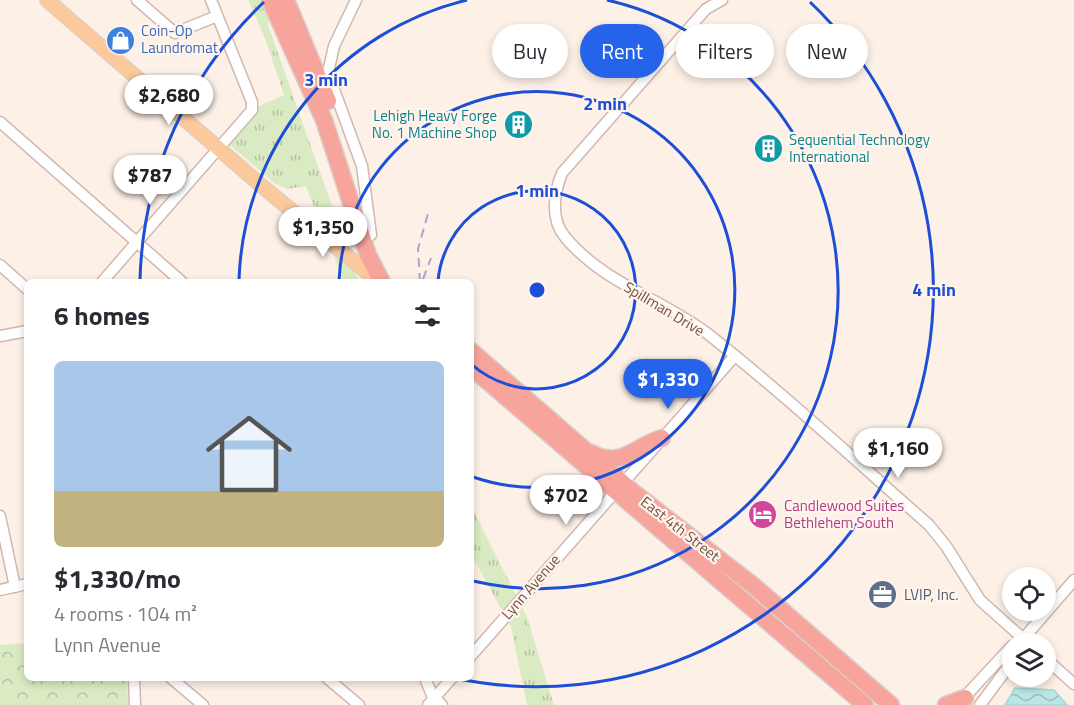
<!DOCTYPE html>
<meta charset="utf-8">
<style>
:root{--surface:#fff;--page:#f2f2f3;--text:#2b2b33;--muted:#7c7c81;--line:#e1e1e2;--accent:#2563eb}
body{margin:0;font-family:"Titillium Web",sans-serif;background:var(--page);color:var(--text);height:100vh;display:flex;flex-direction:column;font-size:22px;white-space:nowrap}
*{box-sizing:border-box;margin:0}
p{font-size:20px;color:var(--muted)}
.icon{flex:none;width:33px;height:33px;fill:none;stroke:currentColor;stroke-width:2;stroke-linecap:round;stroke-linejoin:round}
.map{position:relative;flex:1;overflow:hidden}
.drawer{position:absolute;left:24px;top:279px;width:450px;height:402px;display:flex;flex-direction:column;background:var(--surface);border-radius:9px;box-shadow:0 3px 9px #0003}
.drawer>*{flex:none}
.banner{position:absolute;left:492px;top:24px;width:492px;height:54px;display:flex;gap:12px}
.tools{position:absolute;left:1002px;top:567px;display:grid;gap:12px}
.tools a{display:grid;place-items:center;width:54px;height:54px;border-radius:50%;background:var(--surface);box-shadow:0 3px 9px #0003;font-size:30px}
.price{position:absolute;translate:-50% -51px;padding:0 14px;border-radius:21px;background:#fff;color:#222;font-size:20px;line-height:39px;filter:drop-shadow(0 2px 3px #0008)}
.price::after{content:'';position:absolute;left:50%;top:36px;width:18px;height:14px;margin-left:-9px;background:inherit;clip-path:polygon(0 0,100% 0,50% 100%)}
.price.active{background:var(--accent);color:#fff}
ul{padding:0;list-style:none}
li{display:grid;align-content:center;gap:12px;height:318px;padding:0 30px}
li+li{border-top:2px solid var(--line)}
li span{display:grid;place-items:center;height:186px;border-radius:9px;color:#555}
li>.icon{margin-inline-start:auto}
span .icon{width:108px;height:108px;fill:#fffc;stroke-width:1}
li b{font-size:26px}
h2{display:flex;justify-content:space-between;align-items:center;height:72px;padding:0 30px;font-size:26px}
.pill{padding:0 21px;border-radius:27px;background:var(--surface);box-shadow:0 3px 9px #0003;font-size:21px;line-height:54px}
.pill.active{background:var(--accent);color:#fff}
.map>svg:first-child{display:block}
.forest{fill:url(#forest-crowns)}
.park{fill:url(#park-tufts)}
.water{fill:url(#water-waves);stroke:#a0d9d8;stroke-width:1.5}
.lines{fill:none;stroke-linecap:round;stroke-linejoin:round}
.minor-casing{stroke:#d1b8ae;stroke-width:13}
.major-casing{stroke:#d9cfcc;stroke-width:16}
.highway-casing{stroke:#d9cfcc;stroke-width:19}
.minor{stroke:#fff;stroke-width:10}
.major{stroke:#fcc99d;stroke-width:14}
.highway{stroke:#f7a59c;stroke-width:16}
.rail{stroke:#b1a3c7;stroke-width:2;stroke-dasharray:9 6;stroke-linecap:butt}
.ring{fill:none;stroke:#1d4ed8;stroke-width:3}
.labels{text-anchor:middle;stroke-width:4.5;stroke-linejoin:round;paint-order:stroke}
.shop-label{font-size:15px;fill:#366cbe;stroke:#fff5ec;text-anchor:start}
.culture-label{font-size:15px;fill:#0d838f;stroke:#fff5ec;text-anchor:end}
.street-label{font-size:15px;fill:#76524a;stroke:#fff5ec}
.hotel-label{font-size:15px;fill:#b23c85;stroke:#fff5ec;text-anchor:start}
.service-label{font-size:15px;fill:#4e5e75;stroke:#fff5ec;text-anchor:start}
.centre{fill:#1d4ed8;stroke:#fff5ec;stroke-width:3}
.ring-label{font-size:18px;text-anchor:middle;font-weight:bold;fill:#1d4ed8;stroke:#fff5ec;stroke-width:4.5;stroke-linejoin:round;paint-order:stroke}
</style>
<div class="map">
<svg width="1074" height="705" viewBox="0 0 1074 705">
<defs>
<pattern id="forest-crowns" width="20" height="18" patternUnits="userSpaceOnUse" patternTransform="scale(1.5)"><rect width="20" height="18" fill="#daebc4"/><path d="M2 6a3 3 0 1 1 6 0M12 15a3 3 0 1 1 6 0" fill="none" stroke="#b5c1a1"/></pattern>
<pattern id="park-tufts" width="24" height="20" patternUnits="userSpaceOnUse" patternTransform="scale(1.5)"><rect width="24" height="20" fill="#daebc4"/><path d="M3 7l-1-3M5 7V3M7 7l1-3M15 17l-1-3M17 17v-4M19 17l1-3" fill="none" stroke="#b5c1a1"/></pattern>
<pattern id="water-waves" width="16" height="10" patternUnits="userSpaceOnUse" patternTransform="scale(1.5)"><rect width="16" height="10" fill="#bae7e6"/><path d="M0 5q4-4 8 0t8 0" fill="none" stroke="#9cbebc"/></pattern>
</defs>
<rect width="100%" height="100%" fill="#fdf0e6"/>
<path class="forest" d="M27 643V678H127L128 705H0V645Z"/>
<g class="park">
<path d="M248 0H262L270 17 268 25 359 282H344L306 186 287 189 274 183 230 145 257 112 259 106 284 95 265 38Z"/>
<path d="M471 506 527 617 554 705H527L511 627 471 554Z"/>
</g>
<path class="water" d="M1015 688 1054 690 1067 705H1005Z"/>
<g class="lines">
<defs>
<g id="minor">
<path d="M137 0 175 33 217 16"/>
<path d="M356 0 334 46 328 73 362 166 371 235"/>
<path d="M722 0 706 9 562 173C554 193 550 219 565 237 603 283 662 299 708 334 784 394 856 461 929 525L946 546 980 600 1029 644"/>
<path d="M0 122 182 282"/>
<path d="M0 265 27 289"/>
<path d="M102 282 252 110V102L211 0"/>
<path d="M0 336 27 331"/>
<path d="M0 516 15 587"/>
<path d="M0 590 27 584"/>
<path d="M1016 644 1023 639 1074 580"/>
<path d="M471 656 734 357"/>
<path d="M1046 659 1074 684"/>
<path d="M134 678 135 705"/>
<path d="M171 678 203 705"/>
<path d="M327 678 359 705"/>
<path d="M425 678 432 695 442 705"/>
<path d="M960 702 1012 646"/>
<path d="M428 705 452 678"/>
<path d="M980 705 1012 662"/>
</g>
<path id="major" d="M47 0 263 187 379 282"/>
<g id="highway">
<path d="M270 0 324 120 368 255 382 282"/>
<path d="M286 0 328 101"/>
<path d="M471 351 633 492 755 587 891 705"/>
<path d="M471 367 865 705"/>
<path d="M591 453C622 469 633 447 662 438"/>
<path d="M946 705 965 698"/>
</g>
</defs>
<use href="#minor" class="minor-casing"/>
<use href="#major" class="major-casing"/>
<use href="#highway" class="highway-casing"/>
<use href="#minor" class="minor"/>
<use href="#major" class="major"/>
<use href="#highway" class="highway"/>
<g class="rail">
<path d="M423 279 431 258"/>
<path d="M420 282 418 249 429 210"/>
</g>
</g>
<g class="ring">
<path d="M438 281A99 99 0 1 1 471 364"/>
<path d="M339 281A198 198 0 1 1 473 477"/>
<path d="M239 280A298 298 0 0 1 467 0M607 0A298 298 0 0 1 473 581"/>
<path d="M140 280A397 397 0 0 1 264 2M810 2A397 397 0 0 1 454 678"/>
</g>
<defs>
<symbol id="shop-disc" viewBox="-11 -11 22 22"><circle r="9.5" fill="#3f7fe0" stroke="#fff5ec"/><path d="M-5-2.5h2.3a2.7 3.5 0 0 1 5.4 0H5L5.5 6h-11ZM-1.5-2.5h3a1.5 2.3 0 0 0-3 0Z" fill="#fff"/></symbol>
<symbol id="building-disc" viewBox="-11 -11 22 22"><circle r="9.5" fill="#0f9aa8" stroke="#fff5ec"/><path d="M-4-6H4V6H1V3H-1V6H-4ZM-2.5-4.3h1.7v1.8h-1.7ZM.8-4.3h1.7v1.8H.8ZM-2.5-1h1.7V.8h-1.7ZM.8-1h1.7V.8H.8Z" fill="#fff"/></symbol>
<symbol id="hotel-disc" viewBox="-11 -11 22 22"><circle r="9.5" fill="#d1479c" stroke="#fff5ec"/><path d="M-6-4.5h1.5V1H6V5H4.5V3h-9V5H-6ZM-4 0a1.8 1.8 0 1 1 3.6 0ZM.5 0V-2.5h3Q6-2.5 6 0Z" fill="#fff"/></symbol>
<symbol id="office-disc" viewBox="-11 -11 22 22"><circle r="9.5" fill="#5c6f8a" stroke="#fff5ec"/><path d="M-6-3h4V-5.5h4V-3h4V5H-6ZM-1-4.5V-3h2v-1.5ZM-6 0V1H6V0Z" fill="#fff"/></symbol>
</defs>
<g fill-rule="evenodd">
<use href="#shop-disc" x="104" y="24" width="33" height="33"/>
<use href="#building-disc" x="502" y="108" width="33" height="33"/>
<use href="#building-disc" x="752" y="132" width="33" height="33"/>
<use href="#hotel-disc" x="746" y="498" width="33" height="33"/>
<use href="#office-disc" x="866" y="578" width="33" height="33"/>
</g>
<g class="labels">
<g class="shop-label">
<text x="141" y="36">Coin-Op<tspan x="141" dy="17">Laundromat</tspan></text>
</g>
<g class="culture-label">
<text x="497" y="121">Lehigh Heavy Forge<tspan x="497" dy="17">No. 1 Machine Shop</tspan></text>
<text x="789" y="145" text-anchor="start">Sequential Technology<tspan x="789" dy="17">International</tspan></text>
</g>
<g class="street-label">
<text transform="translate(664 309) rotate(31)" y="5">Spillman Drive</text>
<text transform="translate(680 529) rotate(38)" y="5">East 4th Street</text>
<text transform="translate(531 587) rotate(-49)" y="5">Lynn Avenue</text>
</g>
<g class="hotel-label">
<text x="784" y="511">Candlewood Suites<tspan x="784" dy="17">Bethlehem South</tspan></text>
</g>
<g class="service-label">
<text x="904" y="600">LVIP, Inc.</text>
</g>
</g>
<circle cx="537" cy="290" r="9" class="centre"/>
<g class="ring-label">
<text x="326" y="86">3 min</text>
<text x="605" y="110">2 min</text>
<text x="537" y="197">1 min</text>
<text x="934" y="296">4 min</text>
</g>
</svg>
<div class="tools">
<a><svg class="icon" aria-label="locate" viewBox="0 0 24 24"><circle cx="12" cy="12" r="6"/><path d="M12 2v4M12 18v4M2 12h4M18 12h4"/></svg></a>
<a><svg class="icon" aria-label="layers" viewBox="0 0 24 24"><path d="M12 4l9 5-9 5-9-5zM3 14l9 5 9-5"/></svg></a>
</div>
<b class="price" style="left:169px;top:126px">$2,680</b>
<b class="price" style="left:150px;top:206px">$787</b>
<b class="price" style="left:323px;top:258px">$1,350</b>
<b class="price active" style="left:668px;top:410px">$1,330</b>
<b class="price" style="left:898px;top:479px">$1,160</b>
<b class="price" style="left:566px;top:526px">$702</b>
<div class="banner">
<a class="pill">Buy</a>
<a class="pill active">Rent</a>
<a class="pill">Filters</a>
<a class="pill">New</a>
</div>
<section class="drawer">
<h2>6 homes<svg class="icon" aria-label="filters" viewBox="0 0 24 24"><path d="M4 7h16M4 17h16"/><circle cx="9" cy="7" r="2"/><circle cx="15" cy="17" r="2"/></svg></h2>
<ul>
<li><span style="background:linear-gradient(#a9c7e8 70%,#c2b280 0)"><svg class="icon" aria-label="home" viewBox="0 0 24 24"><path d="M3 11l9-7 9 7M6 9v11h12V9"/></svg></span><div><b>$1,330/mo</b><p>4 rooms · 104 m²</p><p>Lynn Avenue</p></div></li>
</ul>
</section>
</div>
